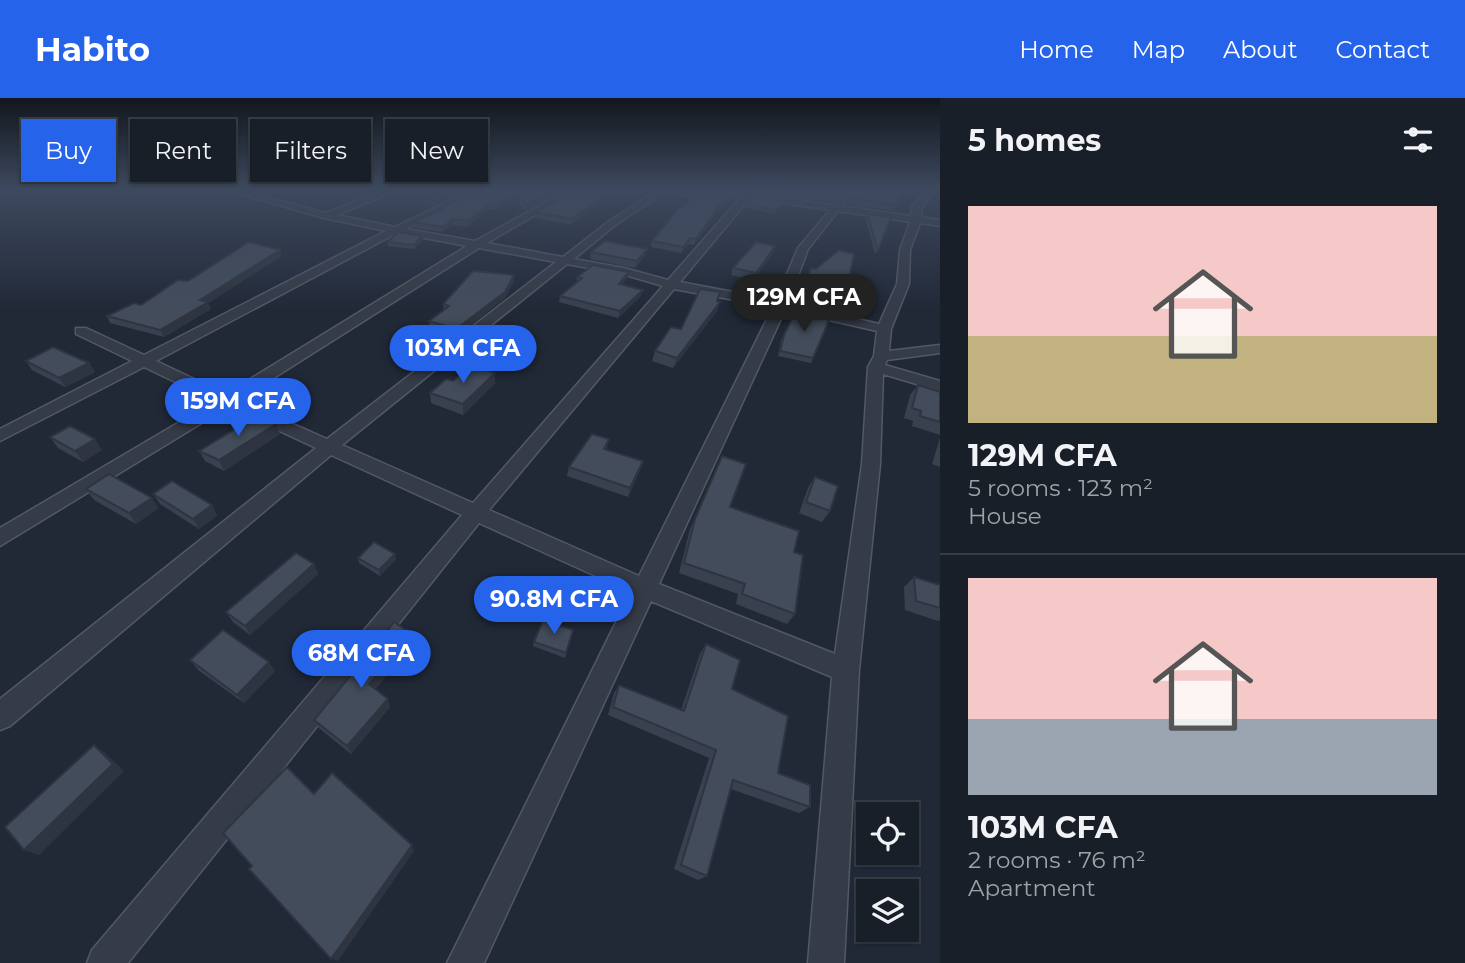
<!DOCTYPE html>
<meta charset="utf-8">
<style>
:root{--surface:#191f29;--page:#262c35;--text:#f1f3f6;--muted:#9fa2a8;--line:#373d46;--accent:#2563eb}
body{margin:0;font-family:Montserrat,sans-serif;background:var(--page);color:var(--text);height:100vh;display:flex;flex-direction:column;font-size:26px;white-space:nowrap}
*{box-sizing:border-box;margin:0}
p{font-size:23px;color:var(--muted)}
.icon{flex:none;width:38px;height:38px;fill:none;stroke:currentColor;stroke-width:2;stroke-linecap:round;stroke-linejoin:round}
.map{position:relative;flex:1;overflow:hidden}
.sheet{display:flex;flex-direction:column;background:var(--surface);width:525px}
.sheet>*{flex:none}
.guide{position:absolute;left:21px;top:21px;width:665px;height:63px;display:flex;gap:14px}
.tools{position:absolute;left:856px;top:704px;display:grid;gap:14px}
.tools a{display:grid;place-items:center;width:63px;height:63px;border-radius:0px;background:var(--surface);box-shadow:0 2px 5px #0004,0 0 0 2px var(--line);font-size:35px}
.price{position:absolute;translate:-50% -60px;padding:0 16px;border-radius:24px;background:var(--accent);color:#fff;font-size:23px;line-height:46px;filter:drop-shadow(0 2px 4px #0008)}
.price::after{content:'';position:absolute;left:50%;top:42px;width:21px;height:16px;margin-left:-10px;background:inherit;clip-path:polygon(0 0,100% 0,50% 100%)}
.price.current{background:#222;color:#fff}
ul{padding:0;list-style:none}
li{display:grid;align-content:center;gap:14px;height:371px;padding:0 28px}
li+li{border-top:2px solid var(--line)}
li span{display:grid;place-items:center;height:217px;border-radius:0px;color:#555}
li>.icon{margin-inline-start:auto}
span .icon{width:126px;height:126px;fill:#fffc;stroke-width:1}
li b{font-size:30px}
h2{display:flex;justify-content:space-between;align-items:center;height:84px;padding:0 28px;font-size:30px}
.pill{padding:0 24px;border-radius:0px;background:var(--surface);box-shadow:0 2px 5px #0004,0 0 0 2px var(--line);font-size:24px;line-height:63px}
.pill.current{background:var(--accent);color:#fff}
header{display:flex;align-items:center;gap:42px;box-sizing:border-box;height:98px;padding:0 35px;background:var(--accent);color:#fff}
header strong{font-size:33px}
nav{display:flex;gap:38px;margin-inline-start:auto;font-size:24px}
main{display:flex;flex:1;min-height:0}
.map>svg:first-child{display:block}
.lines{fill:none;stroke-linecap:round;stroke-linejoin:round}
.minor-casing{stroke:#525965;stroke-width:3}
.minor{fill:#353b47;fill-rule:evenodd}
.wall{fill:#39414e}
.shaded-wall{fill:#2e3540}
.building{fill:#424c5b;stroke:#2e3540;stroke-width:2}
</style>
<header>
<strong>Habito</strong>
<nav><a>Home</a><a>Map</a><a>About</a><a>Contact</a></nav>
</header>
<main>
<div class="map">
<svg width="940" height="865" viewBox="0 0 940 865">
<rect width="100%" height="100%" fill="#212937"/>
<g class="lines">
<defs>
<path id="minor" d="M223 91H236L326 115 389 91H400L337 117 395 129 474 91H485L406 131 475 143 570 91H580L487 145 563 159 608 124 659 91H669L614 128 574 161 624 170 668 182 741 99 698 91 745 95 748 91H757L754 96 833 107 843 91H851L841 108 911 118 912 109 928 91H937L922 109 921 119 940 122V128L920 125 910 152 909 186 891 231 889 253 940 247V255L887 262 885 267 940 283V293L883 276 880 366 859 572 844 865H808L832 579 651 503 484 865H447L631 494 479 425 128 865H87L92 852 462 417 331 357 10 628 0 632V601L316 350 228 309 0 448V430L215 303 144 269 0 343V331L132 263 76 236V230H86L144 257 386 133 324 120ZM750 100 830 112 798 150 776 202 680 184ZM838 113 910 124 900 152 897 186 879 226 788 205 808 151ZM397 135 467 148 226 296 156 263ZM479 150 556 164 327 341 239 302ZM567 166 622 176 663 188 473 405 342 347ZM674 191 773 209 639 478 489 412ZM785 212 877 233 874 258 868 269 862 366 835 556 659 486Z"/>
</defs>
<use href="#minor" class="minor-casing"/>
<use href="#minor" class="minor"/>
</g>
<g class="wall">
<path d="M481 91H565L525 113 516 100 496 112 489 111 468 129 453 127 443 134 414 130V124Z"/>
<path d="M577 91H617L571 127 535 120 536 114Z"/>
<path d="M758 91H840L832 104 758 94Z"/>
<path d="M852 91H902L894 113 845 106 853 92Z"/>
<path d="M678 93 736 101 717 114 694 147 688 146 681 155 651 149 652 143 691 101 677 99Z"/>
<path d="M747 106 783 108 774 116 745 110Z"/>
<path d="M867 116 878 152 875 156 865 120Z"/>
<path d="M422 138 423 142 414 151 388 148V144Z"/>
<path d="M591 154 645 158 635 170 590 161Z"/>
<path d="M773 155 753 182 731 177 733 170Z"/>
<path d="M282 158 208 205 211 211 164 239 110 225 107 218 141 207 188 183Z"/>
<path d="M811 170 848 186 850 207 845 215 799 205Z"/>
<path d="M629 174 627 180 622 186 641 198 618 220 559 204 560 198 577 184V179Z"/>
<path d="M514 183 505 200 457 238 430 230 429 223 444 212 443 206Z"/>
<path d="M717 203V213L673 270 652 263 655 253Z"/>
<path d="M796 212 813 260 811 265 778 258 781 242Z"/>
<path d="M26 263 89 265 95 274 65 289 32 272Z"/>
<path d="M453 283 495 285 463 317 431 305 430 295Z"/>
<path d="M918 287 940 294V337L912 328 913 323 904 320 910 297Z"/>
<path d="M276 326 280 336 224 373 205 363 199 353Z"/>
<path d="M50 339 102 352 83 364 58 350Z"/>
<path d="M940 340V369L932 366Z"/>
<path d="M609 341 606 352 640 372 628 399 567 378 569 369Z"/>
<path d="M722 358 730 409 794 454 795 516 787 526 736 506 738 496 679 475 690 431Z"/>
<path d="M815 379 830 413 822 424 799 415 808 390Z"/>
<path d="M86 391 152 400 158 410 136 426 94 402Z"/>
<path d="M153 396 212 407 217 418 199 431 160 406Z"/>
<path d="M358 460 396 461 380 478 359 465Z"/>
<path d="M314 466 318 476 250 537 233 524 226 514Z"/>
<path d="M914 479 940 487V522L938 523 905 512 904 489Z"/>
<path d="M573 532 565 560 533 548 534 544Z"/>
<path d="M414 545 375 591 390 609 351 656 319 630 314 622Z"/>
<path d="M706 546 778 675 810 709 799 715 731 691 707 778 698 782 674 771 709 660 608 617 614 595 619 587 681 612 700 556Z"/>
<path d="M190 562 275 573 244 605 198 572Z"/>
</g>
<g class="shaded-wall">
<path d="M457 91H468L426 111 425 106Z"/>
<path d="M556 91H565L525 113 526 107Z"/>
<path d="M612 91H617L571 127 572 121Z"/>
<path d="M516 94V100L496 112V107Z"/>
<path d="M738 95 736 101 717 114 694 147 696 141 719 108Z"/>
<path d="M785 104 783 108 774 116 775 112Z"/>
<path d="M490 106 489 111 468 129V123Z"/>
<path d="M453 121V127L443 134V129Z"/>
<path d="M422 138 423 142 414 151V147Z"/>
<path d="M690 140 688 146 681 155 683 149Z"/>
<path d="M775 148 773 155 753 182 756 175Z"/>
<path d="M647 151 645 158 635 170 637 163Z"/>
<path d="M280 152 282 158 208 205 211 211 164 239 160 232 200 202Z"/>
<path d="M629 174 627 180 618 192 619 186Z"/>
<path d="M514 177V183L505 200 457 238 456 231Z"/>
<path d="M643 192 641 198 618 220 620 213Z"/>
<path d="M720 204 717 213 673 270 677 260Z"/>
<path d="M89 265 95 274 65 289 59 280Z"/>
<path d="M495 275V285L463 317V306Z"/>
<path d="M276 326 280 336 224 373 219 362Z"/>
<path d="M95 341 102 352 83 364 75 353Z"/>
<path d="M643 363 640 372 628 399 630 390Z"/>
<path d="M152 400 158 410 136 426 129 415Z"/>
<path d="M212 407 217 418 199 431 193 421Z"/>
<path d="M395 456 396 461 380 478 379 472Z"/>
<path d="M314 466 318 476 250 537 245 528Z"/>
<path d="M412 536 414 545 371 595 369 586Z"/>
<path d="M269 564 275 573 244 605 237 597Z"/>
<path d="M388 601 390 609 351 656 347 648Z"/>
<path d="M94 647 105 655 124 673 39 757 24 752Z"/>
<path d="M412 747 414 753 338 863 331 861Z"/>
</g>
<g class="building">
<path d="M441 91H457L425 106Z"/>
<path d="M481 91H556L526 107 516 94 496 107 490 106 468 123 453 121 443 129 414 124Z"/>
<path d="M577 91H612L572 121 536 114Z"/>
<path d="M681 91H713L738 95 719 108 696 141 690 140 683 149 652 143 678 111 698 97 678 93Z"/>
<path d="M777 91H839L834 99Z"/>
<path d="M854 91H902L897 107 848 100Z"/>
<path d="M752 99 785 104 775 112 747 106Z"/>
<path d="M867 116 891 119 878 152Z"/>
<path d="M398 134 422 138 414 147 388 144Z"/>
<path d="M605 143 647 151 637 163 591 154Z"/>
<path d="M249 144 280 152 200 202 208 204 160 232 107 218 134 205 141 207 178 182 188 183Z"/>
<path d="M756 144 775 148 756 175 733 170Z"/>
<path d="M839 152 854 156 848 186 850 207 802 197 811 170 816 171Z"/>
<path d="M593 167 629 174 619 186 643 192 620 213 560 198 582 180 577 179Z"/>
<path d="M473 173 514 177 505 194 456 231 429 223 449 208 443 206Z"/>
<path d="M700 191 720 194 717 203 720 204 677 260 655 253 671 229 681 231Z"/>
<path d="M796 212 830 220 813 260 780 253 784 237Z"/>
<path d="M53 249 89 265 59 280 26 263Z"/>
<path d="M471 267 495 275 463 306 430 295 446 281 453 283Z"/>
<path d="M918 287 940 294V324L920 318 921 313 912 310Z"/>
<path d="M258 317 276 326 219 362 199 353Z"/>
<path d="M70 328 95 341 75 353 50 339Z"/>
<path d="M592 336 609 341 604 351 643 363 630 390 569 369Z"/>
<path d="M722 358 746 366 730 409 799 433 794 454 803 457 795 516 742 496 745 486 684 465 695 421Z"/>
<path d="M109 376 152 400 129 415 86 391Z"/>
<path d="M815 379 838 388 830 413 806 404Z"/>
<path d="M172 383 212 407 193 421 153 396Z"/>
<path d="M374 444 395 456 379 472 358 460Z"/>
<path d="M296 455 314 466 245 528 226 514Z"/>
<path d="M914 479 940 487V510L916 503Z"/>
<path d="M543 522 573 532 566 555 534 544Z"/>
<path d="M394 524 412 536 369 586 388 601 347 648 314 622Z"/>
<path d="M223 532 269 564 237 597 190 562Z"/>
<path d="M706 546 740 562 732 591 788 618 778 675 810 687V709L733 682 707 778 681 767 716 652 613 609 619 587 684 613Z"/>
<path d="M94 647 113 666 24 752 5 729Z"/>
<path d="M287 669 314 696 332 675 412 747 331 861 249 771 252 768 223 735Z"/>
</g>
<linearGradient id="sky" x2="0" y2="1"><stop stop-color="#12171e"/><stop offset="0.43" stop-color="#3d495e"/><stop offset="1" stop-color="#3d495e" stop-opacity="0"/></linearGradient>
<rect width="940" height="212" fill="url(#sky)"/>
</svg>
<div class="tools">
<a><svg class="icon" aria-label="locate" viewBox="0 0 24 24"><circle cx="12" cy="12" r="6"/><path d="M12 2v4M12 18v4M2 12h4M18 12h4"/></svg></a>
<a><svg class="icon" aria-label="layers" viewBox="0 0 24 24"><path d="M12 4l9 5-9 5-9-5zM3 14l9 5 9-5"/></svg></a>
</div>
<b class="price current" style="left:804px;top:236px">129M CFA</b>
<b class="price" style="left:463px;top:287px">103M CFA</b>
<b class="price" style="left:238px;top:340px">159M CFA</b>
<b class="price" style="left:554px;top:538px">90.8M CFA</b>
<b class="price" style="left:361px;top:592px">68M CFA</b>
<div class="guide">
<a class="pill current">Buy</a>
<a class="pill">Rent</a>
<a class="pill">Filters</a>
<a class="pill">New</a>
</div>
</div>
<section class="sheet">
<h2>5 homes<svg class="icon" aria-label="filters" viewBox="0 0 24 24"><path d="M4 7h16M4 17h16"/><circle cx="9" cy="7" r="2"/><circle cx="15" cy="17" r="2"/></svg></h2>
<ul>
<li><span style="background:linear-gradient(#f6c9c9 60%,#c2b280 0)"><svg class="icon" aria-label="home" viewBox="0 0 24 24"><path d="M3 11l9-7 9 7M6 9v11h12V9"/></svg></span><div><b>129M CFA</b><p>5 rooms · 123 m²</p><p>House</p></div></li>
<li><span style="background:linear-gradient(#f6c9c9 65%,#9aa5b1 0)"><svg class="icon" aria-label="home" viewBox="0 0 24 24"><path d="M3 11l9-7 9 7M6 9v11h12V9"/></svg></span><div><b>103M CFA</b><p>2 rooms · 76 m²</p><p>Apartment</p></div></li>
</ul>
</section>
</main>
